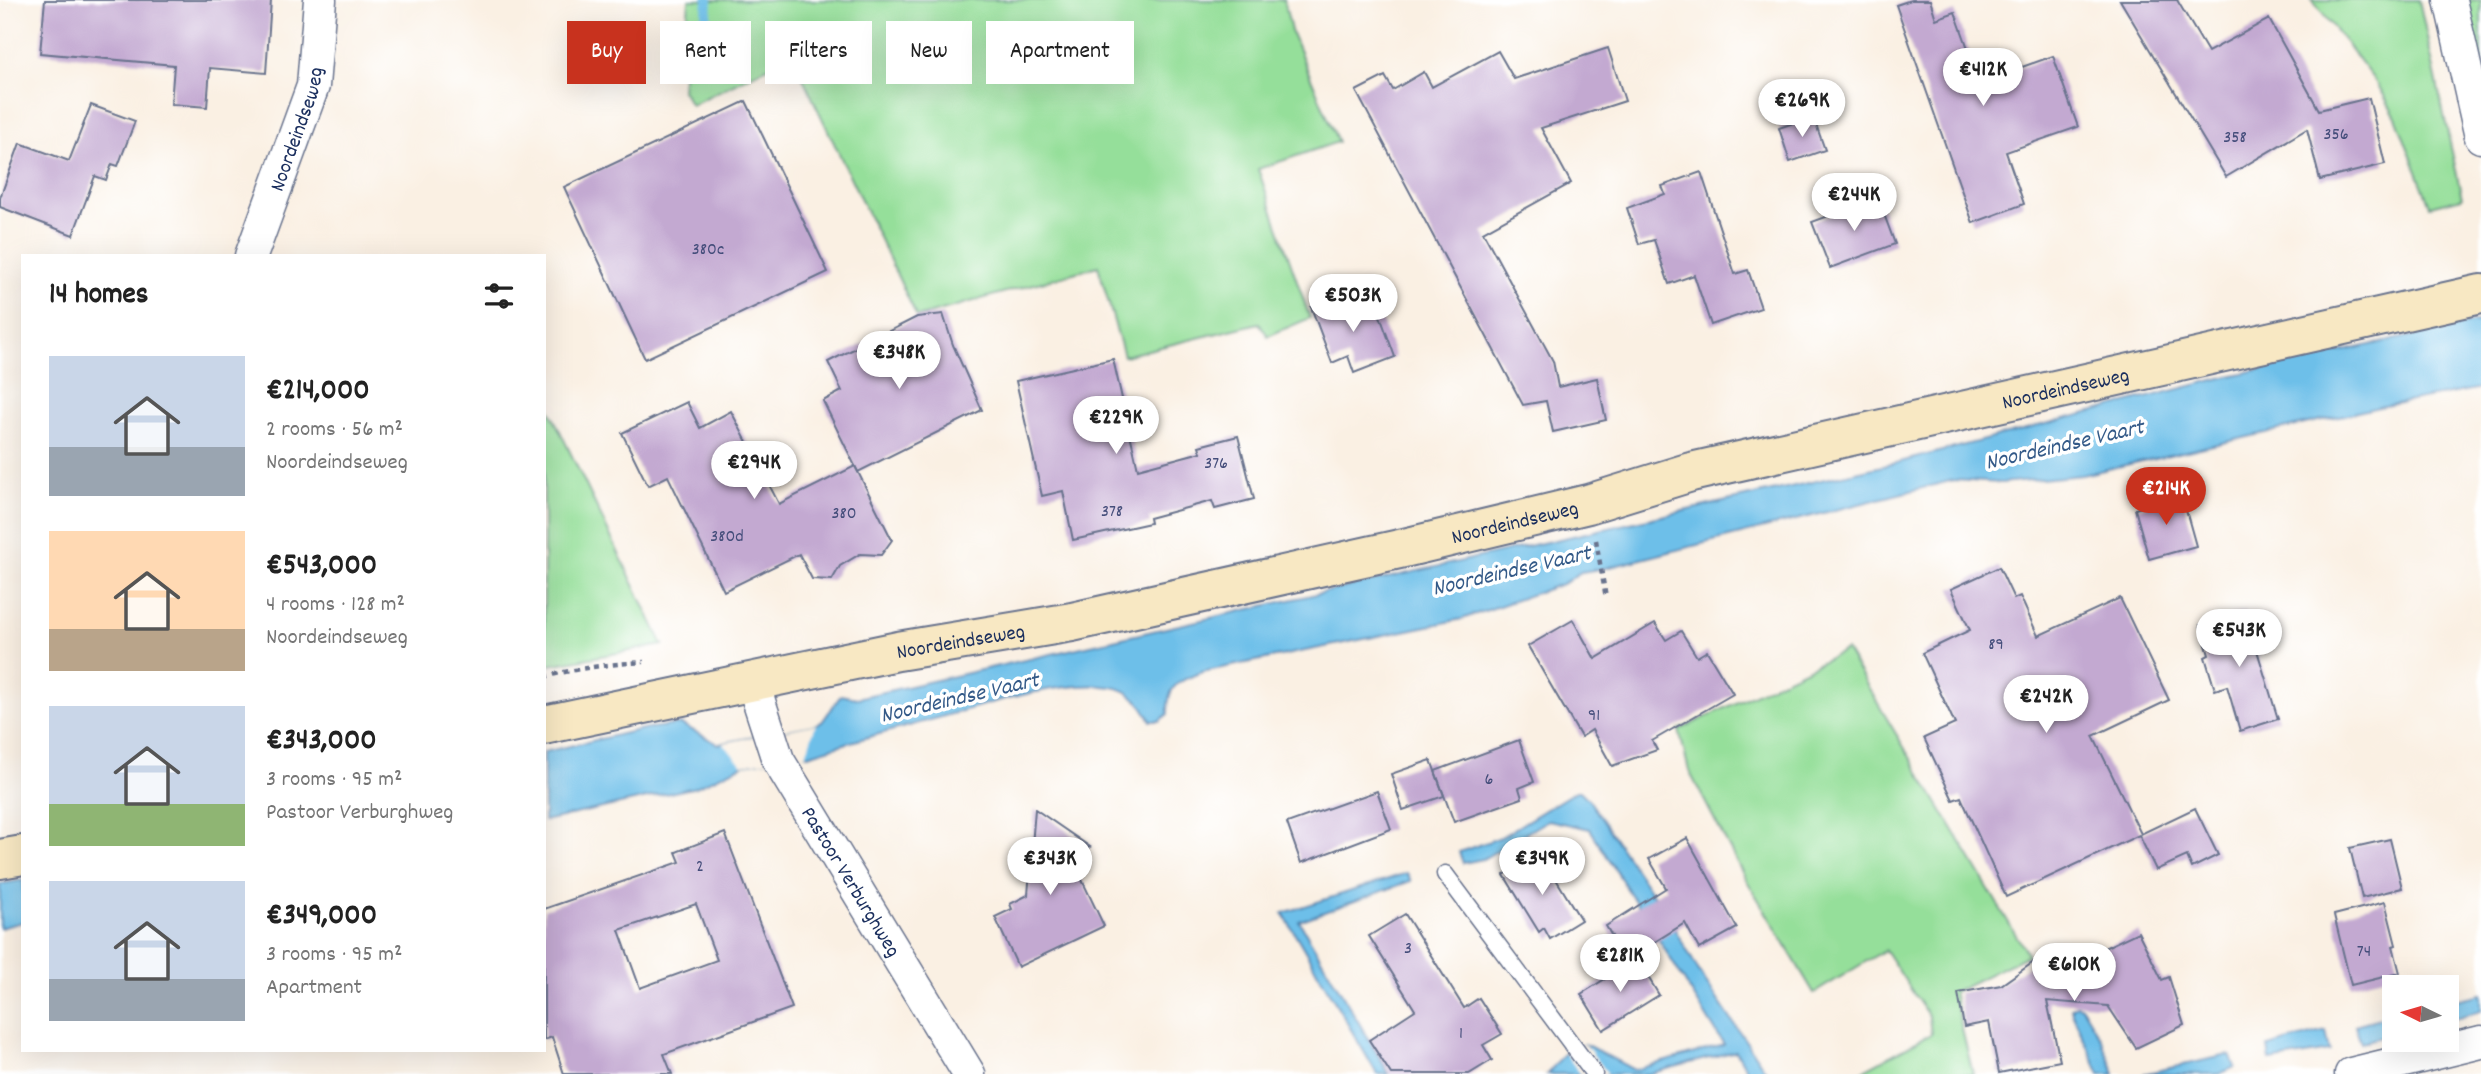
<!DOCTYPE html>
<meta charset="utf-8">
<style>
:root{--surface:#fff;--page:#f6f6f6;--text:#222;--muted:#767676;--accent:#c8321e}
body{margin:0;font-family:Dekko,sans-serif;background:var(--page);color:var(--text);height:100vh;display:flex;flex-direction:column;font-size:26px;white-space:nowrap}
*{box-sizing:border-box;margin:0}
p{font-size:23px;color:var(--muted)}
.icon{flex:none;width:38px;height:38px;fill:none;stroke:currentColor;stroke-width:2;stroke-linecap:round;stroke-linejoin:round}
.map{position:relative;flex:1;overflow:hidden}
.drawer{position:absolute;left:21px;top:254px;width:525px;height:798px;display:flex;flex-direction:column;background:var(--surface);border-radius:0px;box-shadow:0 7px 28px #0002}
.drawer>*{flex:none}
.top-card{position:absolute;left:567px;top:21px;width:665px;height:63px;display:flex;gap:14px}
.needle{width:46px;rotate:275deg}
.controls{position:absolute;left:2382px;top:975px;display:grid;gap:14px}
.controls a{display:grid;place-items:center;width:77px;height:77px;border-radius:0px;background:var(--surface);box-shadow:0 7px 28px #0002;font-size:35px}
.price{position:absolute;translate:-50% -60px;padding:0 16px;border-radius:24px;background:#fff;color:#222;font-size:23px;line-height:46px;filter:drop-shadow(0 2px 4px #0008)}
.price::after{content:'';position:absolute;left:50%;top:42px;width:21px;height:16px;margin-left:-10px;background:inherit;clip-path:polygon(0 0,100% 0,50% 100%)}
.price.current{background:var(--accent);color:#fff}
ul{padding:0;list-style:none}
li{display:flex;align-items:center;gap:21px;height:175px;padding:0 28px}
li span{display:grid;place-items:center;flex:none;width:196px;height:140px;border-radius:0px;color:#555}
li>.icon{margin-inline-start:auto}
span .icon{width:84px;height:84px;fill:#fffc;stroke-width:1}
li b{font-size:30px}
h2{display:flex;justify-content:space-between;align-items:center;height:84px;padding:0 28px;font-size:30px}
.pill{padding:0 24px;border-radius:0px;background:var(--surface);box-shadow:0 7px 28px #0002;font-size:24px;line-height:63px}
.pill.current{background:var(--accent);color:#fff}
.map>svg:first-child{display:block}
.green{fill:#95df9a;stroke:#58877c;stroke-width:2}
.water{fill:#6dbfe9;stroke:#4477a4;stroke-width:2}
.pier{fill:#faf0e3}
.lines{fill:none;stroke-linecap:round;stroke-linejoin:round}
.stream{stroke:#6dbfe9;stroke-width:10}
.building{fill:#c3a9d1;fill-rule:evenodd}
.lane-casing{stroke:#69738d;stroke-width:19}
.street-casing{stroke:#69738d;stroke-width:35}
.secondary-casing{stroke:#69738d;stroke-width:42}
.path{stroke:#69738d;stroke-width:4.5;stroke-dasharray:5 5;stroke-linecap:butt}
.lane{stroke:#fff;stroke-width:16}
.street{stroke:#fff;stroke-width:32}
.secondary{stroke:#f8e8c3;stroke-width:38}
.labels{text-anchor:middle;stroke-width:7;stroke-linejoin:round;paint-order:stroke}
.number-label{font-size:18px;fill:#454e7b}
.street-label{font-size:21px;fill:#1b2f5e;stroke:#fff}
.water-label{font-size:23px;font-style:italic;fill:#345a88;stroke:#fff}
</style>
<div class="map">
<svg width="2481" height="1074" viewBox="0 0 2481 1074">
<rect width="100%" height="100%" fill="#fff"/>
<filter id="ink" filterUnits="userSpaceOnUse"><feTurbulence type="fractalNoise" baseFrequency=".0143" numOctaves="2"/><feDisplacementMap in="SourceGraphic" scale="14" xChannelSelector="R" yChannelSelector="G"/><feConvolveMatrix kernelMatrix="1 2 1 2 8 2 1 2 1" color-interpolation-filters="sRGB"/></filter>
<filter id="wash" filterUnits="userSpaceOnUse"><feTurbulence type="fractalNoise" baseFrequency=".00686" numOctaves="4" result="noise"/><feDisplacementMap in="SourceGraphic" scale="28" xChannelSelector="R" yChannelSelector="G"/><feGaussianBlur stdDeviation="1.57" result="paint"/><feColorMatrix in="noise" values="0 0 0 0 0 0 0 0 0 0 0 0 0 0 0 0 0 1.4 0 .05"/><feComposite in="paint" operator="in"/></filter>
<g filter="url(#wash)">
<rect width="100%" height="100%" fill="#faf0e3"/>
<g class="green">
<path d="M689 0H1284L1291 31 1338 142 1258 169 1310 318 1268 336 1259 323 1124 356 1098 266 917 317 792 55 691 105 682 90Z"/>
<path d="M2312 0H2419L2462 198 2430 206 2396 117 2378 85Z"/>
<path d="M2464 0H2481V76Z"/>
<path d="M544 398 663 645 544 666Z"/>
<path d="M1846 650 2028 955 1953 992 1973 1074H1864L1862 1071 1931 1034 1929 1017 1885 950 1814 993 1743 874 1689 771 1679 730Z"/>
</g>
<g class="water">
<path d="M2475 322 2481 324V388L2379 407 2082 475 2001 483 1954 480 1606 568 1581 572 1562 584 1462 619 1202 672C1177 682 1167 685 1168 714L1159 721H1151C1143 704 1131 690 1112 687 1063 679 986 704 938 718 894 730 851 741 808 755L803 754 745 764 696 787 544 821V752L643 729 681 724 718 744 814 725 822 722 841 695 857 698 1900 462 2225 377Z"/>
<path d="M1576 791H1580L1589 800 1667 916 1703 978 1768 1074H1749L1736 1051 1648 1074H1547L1565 1053 1585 1044 1634 1070 1724 1045 1590 829 1548 820 1483 859 1463 863 1459 852 1501 837Z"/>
<path d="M1407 873 1411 881 1299 921 1389 1074H1377L1283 913Z"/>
<path d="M23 880V922L0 928V884Z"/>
<path d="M2481 994V1011L2447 1020V1002Z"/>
<path d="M2076 1005 2082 1007 2101 1039 2115 1074H2100L2072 1013 2071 1008Z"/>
<path d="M2394 1014V1034L2361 1042 2355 1025Z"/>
<path d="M2326 1031 2330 1051 2270 1061 2268 1047Z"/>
<path d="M2228 1055 2231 1056 2235 1067 2219 1074H2143Z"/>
</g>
<g class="pier">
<path d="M816 724 806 755 742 765 723 743Z"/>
<path d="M1585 1044 1608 1074H1580L1563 1050Z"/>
</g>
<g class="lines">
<path class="stream" d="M704 51 708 0"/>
</g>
<g id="blocks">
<g class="building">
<path d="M45 0H271L266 73 210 68 207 107 171 104 174 65 40 53Z"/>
<path d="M1911 0H1930L1936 19 1955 12 1980 82 2053 56 2078 127 2006 152 2024 204 1973 223 1896 5Z"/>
<path d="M2120 0H2177L2208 52 2269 19 2319 110 2369 98 2385 164 2320 180 2307 129 2226 177Z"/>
<path d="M1608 48 1625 101 1541 128 1571 183 1483 232 1553 361 1558 387 1597 378 1606 420 1553 432 1546 401 1523 405 1356 91 1385 76 1393 90 1424 72 1432 87 1498 51 1514 79Z"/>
<path d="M746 101 828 272 645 359 564 187Z"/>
<path d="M91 105 135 121 118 166 112 164 106 180 95 176 73 235 0 207V198L20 143 69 161Z"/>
<path d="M1813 116 1825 150 1790 162 1779 128Z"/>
<path d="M1701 172 1735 274 1748 270 1761 308 1711 325 1694 275 1669 284 1654 240 1639 244 1627 208 1665 194 1662 186Z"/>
<path d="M1878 198 1895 244 1830 268 1812 222Z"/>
<path d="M1346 294 1354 314 1376 305 1395 357 1354 373 1348 356 1332 363 1311 307Z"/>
<path d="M943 314 953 345 982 410 858 472 823 401 842 391 828 362 917 317Z"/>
<path d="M1113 359 1138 469 1201 452 1199 446 1238 436 1254 499 1215 509 1212 501 1149 518 1150 523 1073 540 1063 491 1042 496 1016 381Z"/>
<path d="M687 402 700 428 731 411 779 504 855 466 892 540 881 555 860 554 840 566 832 580 812 579 799 554 724 591 668 476 648 486 622 433Z"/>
<path d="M2182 496 2196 546 2149 559 2135 509Z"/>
<path d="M1999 567 2014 599 2020 596 2038 636 2120 598 2169 700 2093 736 2141 834 2195 808 2218 855 2192 868 2187 856 2156 870 2139 835 2006 897 1961 797 1953 800 1924 738 1955 724 1922 653 1970 630 1951 589Z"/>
<path d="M2245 611 2278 719 2240 731 2227 686 2215 690 2205 657 2209 655 2200 625Z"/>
<path d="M1573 620 1595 659 1655 623 1666 640 1681 631 1697 657 1707 651 1733 694 1652 741 1657 750 1612 766 1592 730 1581 737 1528 646Z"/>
<path d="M1519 740 1534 782 1519 788 1522 798 1454 822 1435 771Z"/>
<path d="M1431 760 1444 796 1403 810 1391 774Z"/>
<path d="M1377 791 1391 829 1301 863 1287 823Z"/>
<path d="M1035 809 1090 847 1071 857 1104 926 1018 967 995 917 1012 909 1010 904 1028 895Z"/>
<path d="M725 833 792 1008 664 1054 672 1074H564L552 1037 544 1040V909L680 862 676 852ZM696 904 717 960 640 988 619 930Z"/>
<path d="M1687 838 1737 928 1699 949 1685 923 1626 960 1606 926 1666 888 1649 859Z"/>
<path d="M2390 839 2402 888 2362 898 2350 848Z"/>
<path d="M1540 853 1581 920 1550 939 1544 928 1539 932 1504 875Z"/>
<path d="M2385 902 2396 945 2393 946 2400 973 2351 985 2334 915Z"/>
<path d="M1405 914 1464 1008 1479 998 1502 1034 1483 1045 1492 1060 1469 1074H1391L1369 1040 1415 1010 1369 936Z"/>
<path d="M2138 932 2162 980 2169 977 2184 1025 2136 1048 2108 1006 2047 1001 2060 1061 1999 1073 1989 1022 1964 1027 1958 993 2001 985 2038 959 2049 974Z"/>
<path d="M1637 959 1659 995 1603 1030 1581 994Z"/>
</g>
</g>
</g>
<g filter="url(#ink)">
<use href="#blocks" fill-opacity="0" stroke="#69738d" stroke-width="2"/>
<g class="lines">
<defs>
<path id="lane" d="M1445 874 1594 1074"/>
<g id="street">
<path d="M2450 0 2481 137"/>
<path id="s1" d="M251 256 313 86 320 0"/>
<path id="s2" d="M752 680 778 760 969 1074"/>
<path d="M2351 1074 2481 1042"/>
</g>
<g id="secondary">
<path id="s3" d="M544 725 898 651 1072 622 1404 548 1588 504 1691 472 2481 294"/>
<path d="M0 859 23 855"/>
</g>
</defs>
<use href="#lane" class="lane-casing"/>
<use href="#street" class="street-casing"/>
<use href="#secondary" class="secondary-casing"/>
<g class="path">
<path d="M1596 540 1606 598"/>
<path d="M544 677C577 668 610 664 644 662"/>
</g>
<use href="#lane" class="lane"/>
<use href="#street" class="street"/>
<use href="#secondary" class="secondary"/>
</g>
</g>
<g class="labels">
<g class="number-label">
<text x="2336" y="139">356</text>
<text x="2235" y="142">358</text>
<text x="708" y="254">380c</text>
<text x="1216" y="468">376</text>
<text x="1112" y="516">378</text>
<text x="844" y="518">380</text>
<text x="727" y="541">380d</text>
<text x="1996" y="649">89</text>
<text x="1594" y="720">91</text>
<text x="1489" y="784">6</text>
<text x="700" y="871">2</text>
<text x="1408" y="953">3</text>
<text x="2364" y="956">74</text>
<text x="1461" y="1038">1</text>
</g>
<g class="street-label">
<text dy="7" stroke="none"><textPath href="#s1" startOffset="135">Noordeindseweg</textPath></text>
<text dy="7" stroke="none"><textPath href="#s3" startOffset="1559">Noordeindseweg</textPath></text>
<text dy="7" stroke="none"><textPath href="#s3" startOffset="992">Noordeindseweg</textPath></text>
<text dy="7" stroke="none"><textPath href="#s3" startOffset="425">Noordeindseweg</textPath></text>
<text dy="7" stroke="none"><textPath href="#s2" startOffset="226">Pastoor Verburghweg</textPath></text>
</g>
<g class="water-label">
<text transform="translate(2064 443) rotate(-13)" y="8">Noordeindse Vaart</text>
<text transform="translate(1511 569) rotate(-13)" y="8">Noordeindse Vaart</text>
<text transform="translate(959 696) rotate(-13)" y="8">Noordeindse Vaart</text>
</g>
</g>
</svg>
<div class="controls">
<a><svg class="needle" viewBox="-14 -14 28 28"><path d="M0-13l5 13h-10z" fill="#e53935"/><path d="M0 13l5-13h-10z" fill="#767676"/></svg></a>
</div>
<b class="price" style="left:1983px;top:108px">€412K</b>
<b class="price" style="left:1802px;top:139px">€269K</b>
<b class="price" style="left:1854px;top:233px">€244K</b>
<b class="price" style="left:1353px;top:334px">€503K</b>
<b class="price" style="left:899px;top:391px">€348K</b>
<b class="price" style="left:1116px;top:456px">€229K</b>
<b class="price" style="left:754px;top:501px">€294K</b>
<b class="price current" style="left:2166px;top:527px">€214K</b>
<b class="price" style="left:2239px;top:669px">€543K</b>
<b class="price" style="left:2046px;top:735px">€242K</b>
<b class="price" style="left:1050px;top:897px">€343K</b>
<b class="price" style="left:1542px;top:897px">€349K</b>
<b class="price" style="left:1620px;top:994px">€281K</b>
<b class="price" style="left:2074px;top:1003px">€610K</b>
<div class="top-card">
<a class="pill current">Buy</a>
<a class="pill">Rent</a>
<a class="pill">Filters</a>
<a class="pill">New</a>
<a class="pill">Apartment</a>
</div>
<section class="drawer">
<h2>14 homes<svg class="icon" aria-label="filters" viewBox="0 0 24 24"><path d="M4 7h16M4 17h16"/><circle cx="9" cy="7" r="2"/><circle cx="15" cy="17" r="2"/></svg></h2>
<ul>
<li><span style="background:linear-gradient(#c9d6e8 65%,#9aa5b1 0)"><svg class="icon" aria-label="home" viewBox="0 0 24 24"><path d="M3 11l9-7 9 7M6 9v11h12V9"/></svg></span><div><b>€214,000</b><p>2 rooms · 56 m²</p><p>Noordeindseweg</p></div></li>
<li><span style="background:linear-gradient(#ffd9b3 70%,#b9a48a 0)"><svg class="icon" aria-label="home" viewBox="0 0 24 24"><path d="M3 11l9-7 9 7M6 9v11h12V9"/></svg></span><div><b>€543,000</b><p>4 rooms · 128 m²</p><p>Noordeindseweg</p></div></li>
<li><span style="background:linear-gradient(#c9d6e8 70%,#8fb573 0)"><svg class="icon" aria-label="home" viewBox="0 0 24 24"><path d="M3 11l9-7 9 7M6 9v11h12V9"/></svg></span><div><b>€343,000</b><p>3 rooms · 95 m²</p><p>Pastoor Verburghweg</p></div></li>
<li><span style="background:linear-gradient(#c9d6e8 70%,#9aa5b1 0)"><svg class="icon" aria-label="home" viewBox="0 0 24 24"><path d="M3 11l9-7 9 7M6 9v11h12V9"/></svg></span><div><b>€349,000</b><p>3 rooms · 95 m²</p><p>Apartment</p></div></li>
</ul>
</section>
</div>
